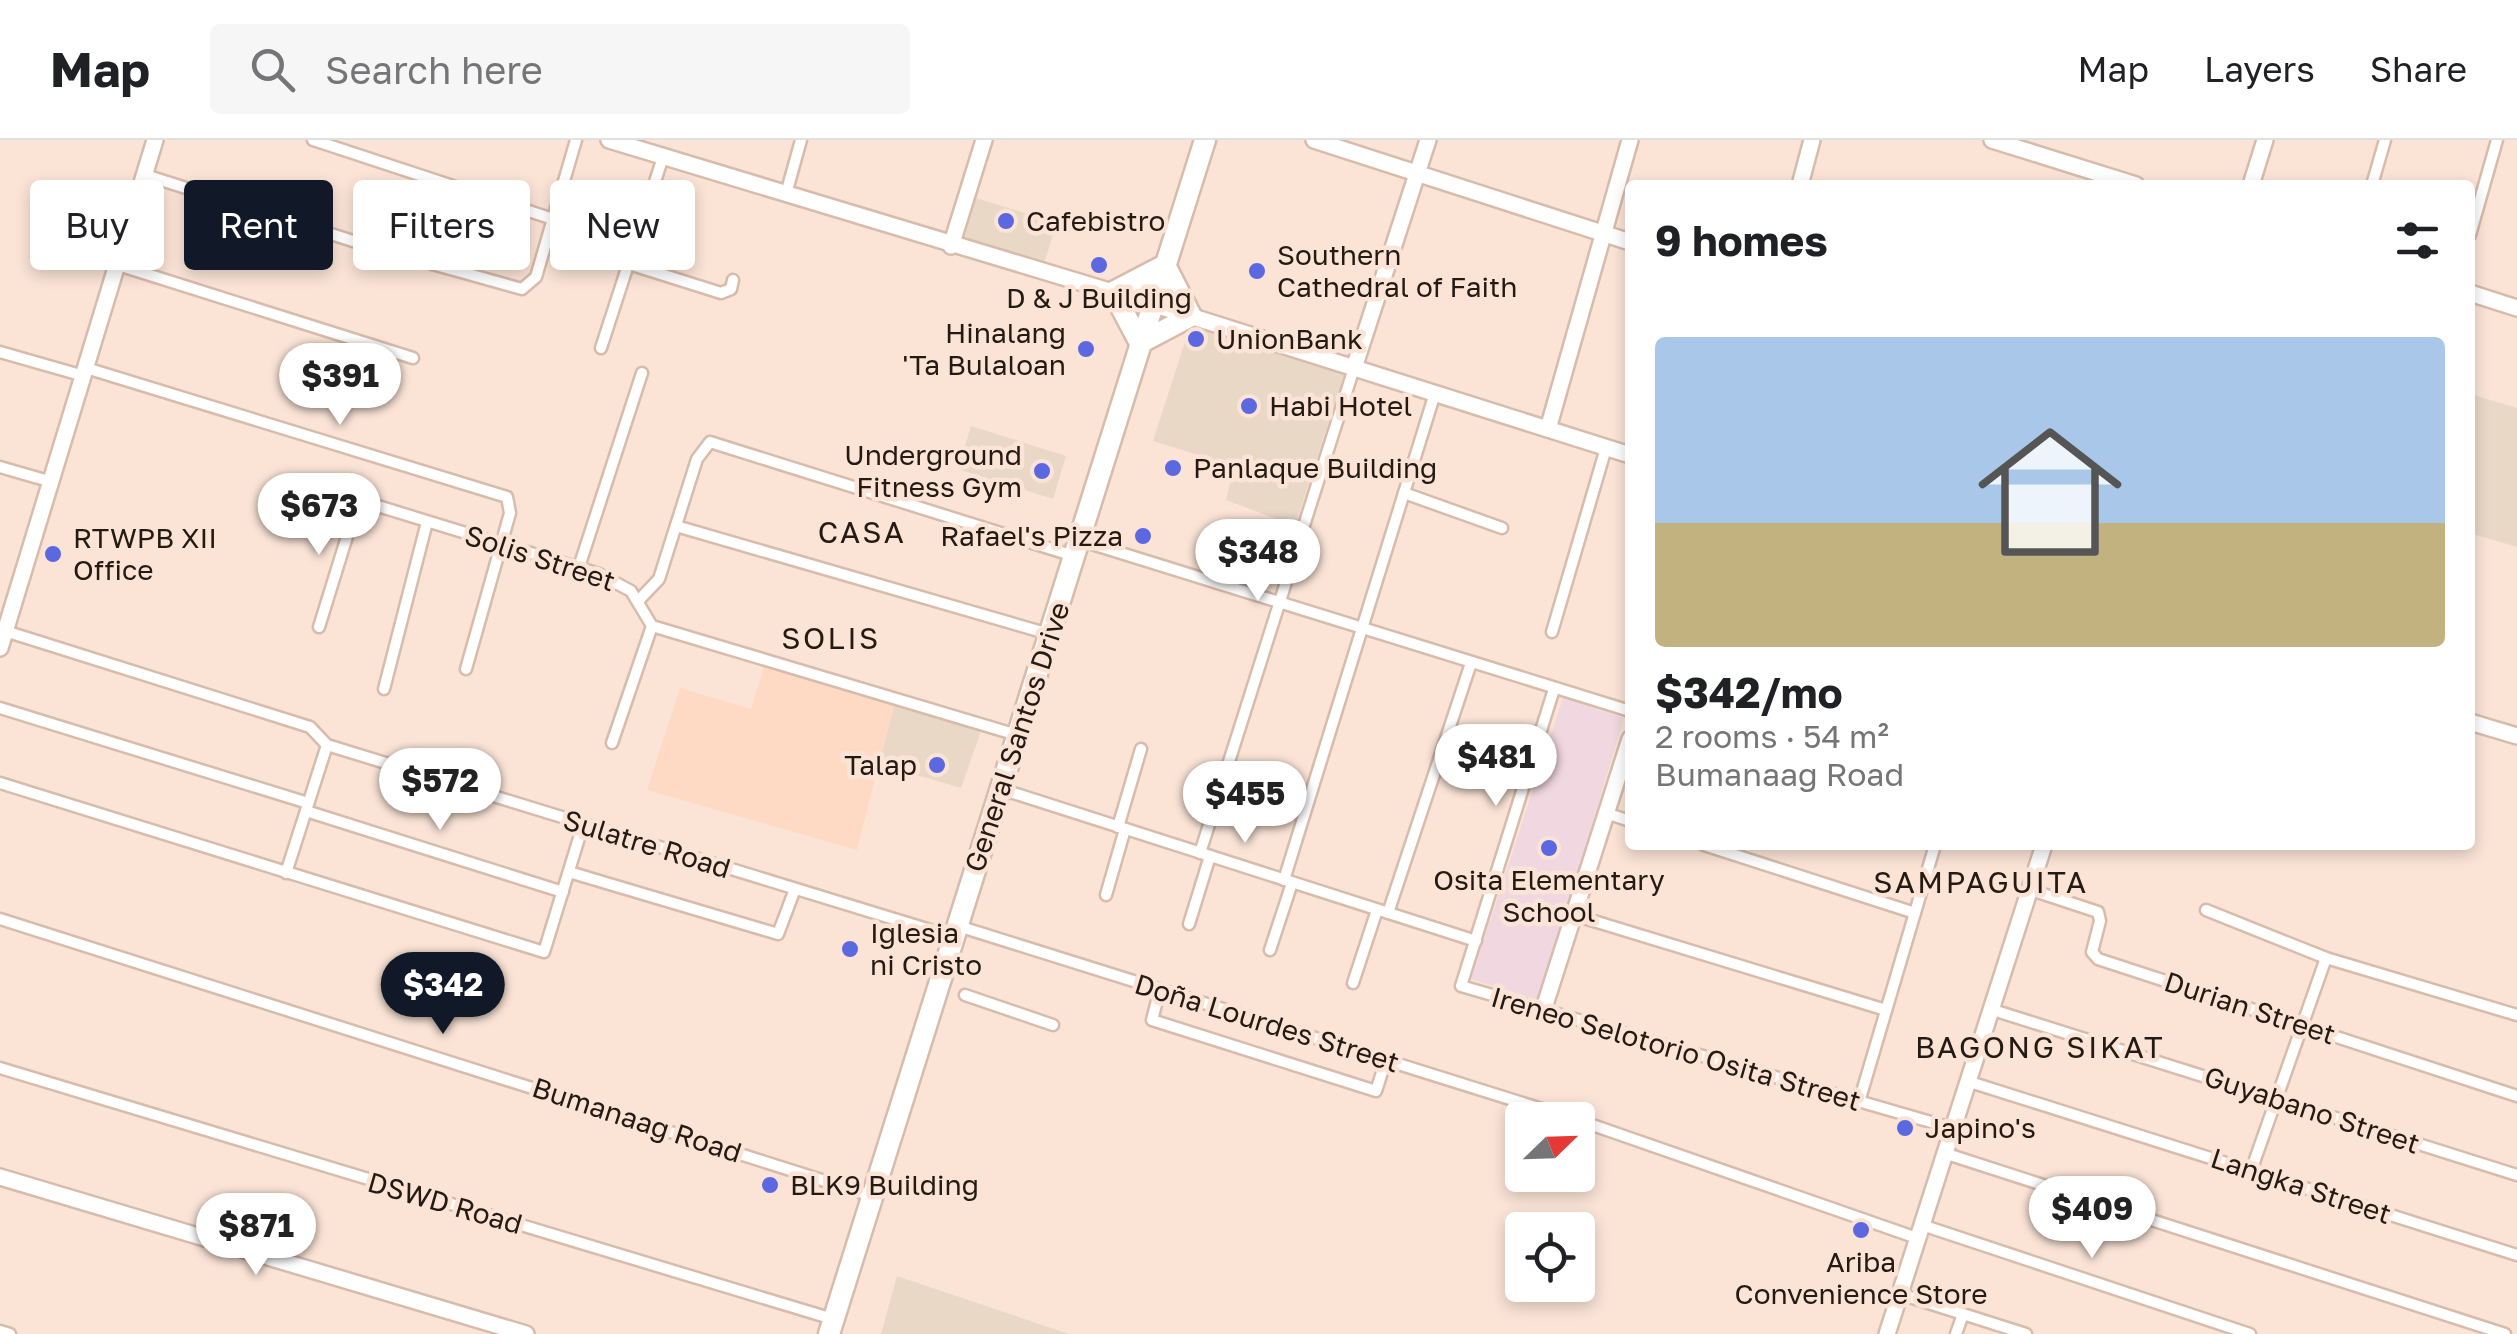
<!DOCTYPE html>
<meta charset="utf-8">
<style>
:root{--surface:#fff;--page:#f6f6f6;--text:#202124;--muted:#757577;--line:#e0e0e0;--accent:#111827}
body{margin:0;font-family:"Golos Text",sans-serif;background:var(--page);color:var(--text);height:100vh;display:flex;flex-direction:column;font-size:38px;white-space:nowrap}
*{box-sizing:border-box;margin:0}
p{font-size:32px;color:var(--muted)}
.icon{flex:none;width:55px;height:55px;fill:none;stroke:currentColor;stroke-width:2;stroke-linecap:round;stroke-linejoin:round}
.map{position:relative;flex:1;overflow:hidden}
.drawer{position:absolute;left:1625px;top:40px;width:850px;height:670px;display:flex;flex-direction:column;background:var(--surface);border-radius:10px;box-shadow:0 5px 15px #0003}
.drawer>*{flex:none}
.guide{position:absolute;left:30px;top:40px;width:950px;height:90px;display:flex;gap:20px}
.needle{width:65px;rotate:67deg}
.tools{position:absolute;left:1505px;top:962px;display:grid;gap:20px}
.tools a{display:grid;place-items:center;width:90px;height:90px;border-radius:10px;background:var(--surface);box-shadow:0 5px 15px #0003;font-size:50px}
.price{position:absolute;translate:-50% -85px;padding:0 22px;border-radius:35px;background:#fff;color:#222;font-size:32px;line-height:65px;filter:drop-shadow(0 2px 5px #0008)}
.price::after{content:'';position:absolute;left:50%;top:60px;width:30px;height:22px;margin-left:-15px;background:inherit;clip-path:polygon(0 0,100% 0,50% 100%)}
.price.on{background:var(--accent);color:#fff}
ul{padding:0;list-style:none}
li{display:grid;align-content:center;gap:20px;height:530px;padding:0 30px}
li span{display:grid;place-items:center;height:310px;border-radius:10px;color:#555}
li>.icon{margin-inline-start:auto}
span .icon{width:180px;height:180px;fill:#fffc;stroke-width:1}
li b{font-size:42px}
h2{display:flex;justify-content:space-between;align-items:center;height:120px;padding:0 30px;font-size:42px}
.tag{padding:0 35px;border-radius:10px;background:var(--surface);box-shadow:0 5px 15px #0003;font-size:35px;line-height:90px}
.tag.on{background:var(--accent);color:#fff}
header{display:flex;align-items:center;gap:60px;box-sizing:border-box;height:140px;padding:0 50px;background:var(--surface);border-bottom:2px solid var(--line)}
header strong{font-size:48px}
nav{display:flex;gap:55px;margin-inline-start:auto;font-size:35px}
.search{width:700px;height:90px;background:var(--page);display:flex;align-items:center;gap:25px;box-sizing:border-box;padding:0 35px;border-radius:10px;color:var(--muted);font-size:38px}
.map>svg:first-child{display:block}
.commercial{fill:#e9d8c6}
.built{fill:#fedac5}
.education{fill:#f1d7df}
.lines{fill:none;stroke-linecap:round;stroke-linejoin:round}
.street-casing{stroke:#d7bbab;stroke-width:15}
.secondary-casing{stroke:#d7bbab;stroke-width:20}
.highway-casing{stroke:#d7bbab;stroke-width:25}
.street{stroke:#fff;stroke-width:10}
.secondary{stroke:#fff;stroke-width:15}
.highway{stroke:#fff;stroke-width:20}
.poi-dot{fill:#5b68e0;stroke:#fbe4d6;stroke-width:4}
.labels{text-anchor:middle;stroke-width:9;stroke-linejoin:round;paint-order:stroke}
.poi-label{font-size:28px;fill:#241a14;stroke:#fbe4d6;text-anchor:start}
.street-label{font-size:28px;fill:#241a14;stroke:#fbe4d6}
.neighbourhood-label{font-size:30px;letter-spacing:2.5px;fill:#241a14;stroke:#fbe4d6}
</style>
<header>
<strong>Map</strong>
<div class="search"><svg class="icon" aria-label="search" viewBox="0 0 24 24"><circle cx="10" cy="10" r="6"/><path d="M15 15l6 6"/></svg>Search here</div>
<nav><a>Map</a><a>Layers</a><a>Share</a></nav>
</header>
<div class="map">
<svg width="2517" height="1194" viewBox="0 0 2517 1194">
<rect width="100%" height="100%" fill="#fbe4d6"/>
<g class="commercial">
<path d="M976 58 1057 83 1044 123 964 98Z"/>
<path d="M1191 183 1345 231 1295 386 1226 360 1234 326 1153 301Z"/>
<path d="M2470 254 2517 268V407L2470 393Z"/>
<path d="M971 286 1066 316 1053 359 958 329Z"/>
<path d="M895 561 982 588 961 648 879 624Z"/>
<path d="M897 1136 1069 1194H881Z"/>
</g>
<path class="built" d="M765 523 895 561 857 710 647 650 680 548 751 569Z"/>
<path class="education" d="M1563 558 1624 578 1539 860 1471 839Z"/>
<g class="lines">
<defs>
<g id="street">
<path d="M313 0 553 79"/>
<path d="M145 35 375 108 522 149 536 137 576 0"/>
<path d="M2372 45 2385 0"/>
<path d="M786 54 801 0"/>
<path d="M2470 95 2497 0"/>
<path d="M629 124 721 153 731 149 733 140"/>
<path d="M118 125 413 218"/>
<path d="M601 208 663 17"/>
<path d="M0 212 84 236"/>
<path d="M86 228 507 357 510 373 466 529"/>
<path d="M0 327 52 342"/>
<path d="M329 351 599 434 631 451 652 486 1017 595"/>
<path d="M1404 353 1502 388"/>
<path d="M676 386 1049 494"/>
<path d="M1079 400 1630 571"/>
<path d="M579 427 642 233"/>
<path d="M639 460 659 439 697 319 710 302 1074 416"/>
<path d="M319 487 358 361"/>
<path d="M5 491 310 587 327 605 953 797"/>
<path d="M1552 492 1606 308"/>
<path d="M384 549 427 382"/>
<path d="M1554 549 1461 846 1955 989"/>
<path d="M0 568 308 663"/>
<path d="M612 603 652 486"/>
<path d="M0 643 544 812 583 685"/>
<path d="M1001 649 1476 801"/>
<path d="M306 671 563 752"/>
<path d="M1606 673 1630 681"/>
<path d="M1118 687 1141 609"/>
<path d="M1704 705 1915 773"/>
<path d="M1200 713 1354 228"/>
<path d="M569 732 778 794 795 749"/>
<path d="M286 733 327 605"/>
<path d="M1284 740 1435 253"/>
<path d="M2031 750 2098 772 2100 781 2092 812 2098 819 2517 956"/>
<path d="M1106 755 1125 689"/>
<path d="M2206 770 2326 818 2517 875"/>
<path d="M1388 773 1471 523"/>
<path d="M1574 775 1886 870"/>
<path d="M0 779 872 1056"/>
<path d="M1189 784 1210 716"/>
<path d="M958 786 1577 980"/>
<path d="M1270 810 1292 743"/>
<path d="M1353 843 1377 770"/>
<path d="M1160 849 1152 880 1376 951 1386 920"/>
<path d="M965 855 1053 885"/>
<path d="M1993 870 2517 1035"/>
<path d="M0 928 833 1179"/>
<path d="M1970 942 2517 1115"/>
<path d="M1859 962 1935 705"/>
<path d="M1578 980 1917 1098"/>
<path d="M1947 1014 2505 1194"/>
<path d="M2251 1031 2326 818"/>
<path d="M1922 1085 2250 1194"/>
<path d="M1900 1154 2026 1194"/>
<path d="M0 1191 10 1194"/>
<path d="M1956 1194 1963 1174"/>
</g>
<g id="secondary">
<path d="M609 0 1152 164 1630 315"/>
<path d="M1314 0 1630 102"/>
<path d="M1992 0 2136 45"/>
<path d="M1800 45 1812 0"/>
<path d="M2251 45 2265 0"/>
<path d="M951 106 984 0"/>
<path d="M2470 153 2517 168"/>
<path d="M1354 228 1428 0"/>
<path d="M1548 289 1630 0"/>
<path d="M0 508 155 0"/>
<path d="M2470 582 2517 596"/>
<path d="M1543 871 1630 599"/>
<path d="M0 1037 526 1194"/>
<path d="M1887 1194 2044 705"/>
</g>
<g id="highway">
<path d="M1140 203 1113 152 1165 125"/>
<path d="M1140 203 1191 176 1165 125"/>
<path d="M829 1194 1205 0"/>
</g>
</defs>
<use href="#street" class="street-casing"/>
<use href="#secondary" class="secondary-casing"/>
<use href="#highway" class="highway-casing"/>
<use href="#street" class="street"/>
<use href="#secondary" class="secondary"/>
<use href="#highway" class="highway"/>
</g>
<g class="poi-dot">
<circle cx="1006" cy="81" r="10"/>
<circle cx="1099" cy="125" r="10"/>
<circle cx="1257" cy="131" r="10"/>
<circle cx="1196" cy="199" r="10"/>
<circle cx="1086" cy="209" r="10"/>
<circle cx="1249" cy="266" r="10"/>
<circle cx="1173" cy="328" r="10"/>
<circle cx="1042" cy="331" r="10"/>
<circle cx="1143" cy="396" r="10"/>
<circle cx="53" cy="414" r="10"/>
<circle cx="937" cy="625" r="10"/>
<circle cx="1549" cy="708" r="10"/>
<circle cx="850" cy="809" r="10"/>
<circle cx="1905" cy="988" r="10"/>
<circle cx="770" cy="1045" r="10"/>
<circle cx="1861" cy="1090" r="10"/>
</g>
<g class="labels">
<g class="poi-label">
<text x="1026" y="91">Cafebistro</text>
<text x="1277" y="125">Southern<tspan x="1277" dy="32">Cathedral of Faith</tspan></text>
<text x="1099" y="168" text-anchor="middle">D &amp; J Building</text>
<text x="1066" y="203" text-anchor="end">Hinalang<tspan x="1066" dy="32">'Ta Bulaloan</tspan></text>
<text x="1216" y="209">UnionBank</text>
<text x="1269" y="276">Habi Hotel</text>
<text x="1022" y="325" text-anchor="end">Underground<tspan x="1022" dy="32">Fitness Gym</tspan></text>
<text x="1193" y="338">Panlaque Building</text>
<text x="1123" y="406" text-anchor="end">Rafael's Pizza</text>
<text x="73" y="408">RTWPB XII<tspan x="73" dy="32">Office</tspan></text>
<text x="917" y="635" text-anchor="end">Talap</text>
<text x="1549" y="750" text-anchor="middle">Osita Elementary<tspan x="1549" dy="32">School</tspan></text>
<text x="870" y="803">Iglesia<tspan x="870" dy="32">ni Cristo</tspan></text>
<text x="1925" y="998">Japino's</text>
<text x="790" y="1055">BLK9 Building</text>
<text x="1861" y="1132" text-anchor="middle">Ariba<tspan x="1861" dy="32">Convenience Store</tspan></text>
</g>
<g class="street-label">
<text transform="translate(540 418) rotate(18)" y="10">Solis Street</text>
<text transform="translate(1017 597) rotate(-72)" y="10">General Santos Drive</text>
<text transform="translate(647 704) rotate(17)" y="10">Sulatre Road</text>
<text transform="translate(2250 868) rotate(18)" y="10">Durian Street</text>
<text transform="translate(1267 883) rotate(17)" y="10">Doña Lourdes Street</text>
<text transform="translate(1676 909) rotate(16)" y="10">Ireneo Selotorio Osita Street</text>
<text transform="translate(2312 970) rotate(18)" y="10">Guyabano Street</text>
<text transform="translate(637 980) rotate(18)" y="10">Bumanaag Road</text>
<text transform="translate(2301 1046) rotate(18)" y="10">Langka Street</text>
<text transform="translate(445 1063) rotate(16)" y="10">DSWD Road</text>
</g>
<g class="neighbourhood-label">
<text x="862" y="403">CASA</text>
<text x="831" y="509">SOLIS</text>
<text x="1981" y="753">SAMPAGUITA</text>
<text x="2040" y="918">BAGONG SIKAT</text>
</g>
</g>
</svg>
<div class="tools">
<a><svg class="needle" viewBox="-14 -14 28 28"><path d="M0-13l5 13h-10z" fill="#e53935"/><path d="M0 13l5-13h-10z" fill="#757577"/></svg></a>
<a><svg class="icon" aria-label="locate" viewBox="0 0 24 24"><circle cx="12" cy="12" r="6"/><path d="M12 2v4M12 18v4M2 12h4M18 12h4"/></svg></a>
</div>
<b class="price" style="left:340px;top:288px">$391</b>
<b class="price" style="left:319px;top:418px">$673</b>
<b class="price" style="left:1258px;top:464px">$348</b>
<b class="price" style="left:1496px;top:669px">$481</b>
<b class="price" style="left:440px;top:693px">$572</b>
<b class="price" style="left:1245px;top:706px">$455</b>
<b class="price on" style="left:443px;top:897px">$342</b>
<b class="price" style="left:2092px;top:1121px">$409</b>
<b class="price" style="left:256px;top:1138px">$871</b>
<div class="guide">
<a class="tag">Buy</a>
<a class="tag on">Rent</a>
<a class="tag">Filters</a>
<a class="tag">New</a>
</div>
<section class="drawer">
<h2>9 homes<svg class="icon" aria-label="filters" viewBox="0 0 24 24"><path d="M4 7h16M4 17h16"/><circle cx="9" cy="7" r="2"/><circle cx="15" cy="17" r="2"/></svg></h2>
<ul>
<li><span style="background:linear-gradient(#a9c7e8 60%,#c2b280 0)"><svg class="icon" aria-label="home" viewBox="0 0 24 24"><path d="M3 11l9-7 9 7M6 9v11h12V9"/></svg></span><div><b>$342/mo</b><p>2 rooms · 54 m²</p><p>Bumanaag Road</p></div></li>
</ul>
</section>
</div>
